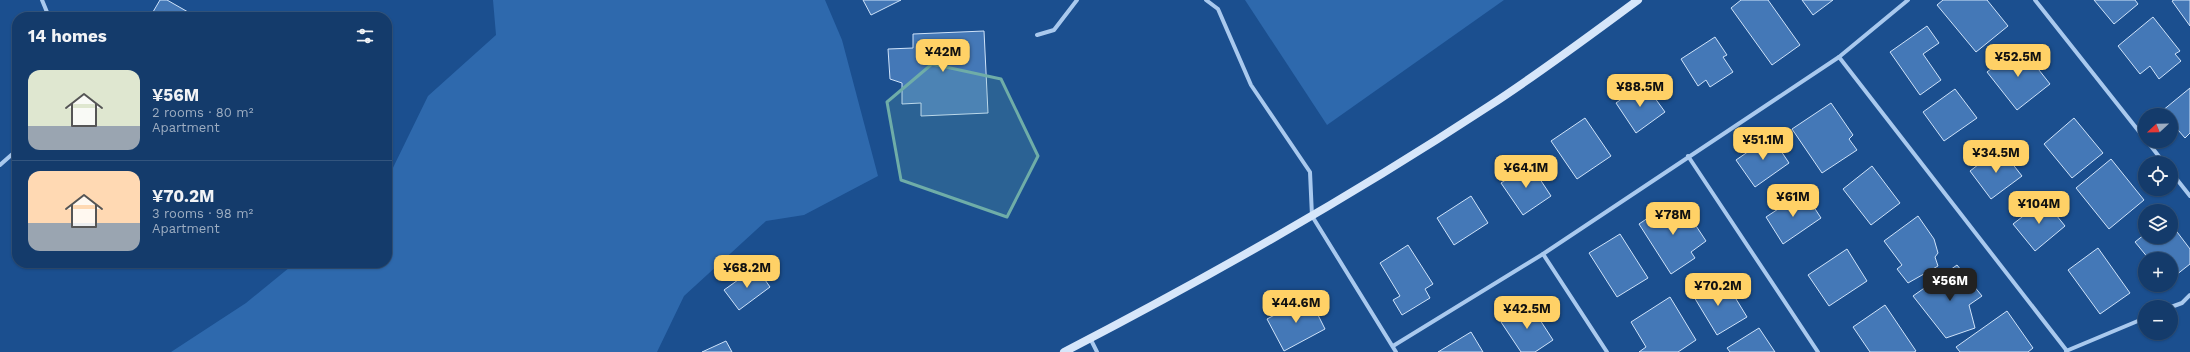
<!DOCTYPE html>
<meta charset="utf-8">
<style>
:root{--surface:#143b6b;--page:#1d4271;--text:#f1f3f6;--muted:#9dadc1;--line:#33557e;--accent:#ffd166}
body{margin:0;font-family:"Work Sans",sans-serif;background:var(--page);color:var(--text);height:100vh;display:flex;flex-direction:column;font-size:15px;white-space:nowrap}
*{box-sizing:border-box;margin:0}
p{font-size:13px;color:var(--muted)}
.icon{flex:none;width:22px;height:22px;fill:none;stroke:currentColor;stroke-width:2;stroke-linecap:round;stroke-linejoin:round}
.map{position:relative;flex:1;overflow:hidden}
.drawer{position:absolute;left:12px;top:12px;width:380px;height:256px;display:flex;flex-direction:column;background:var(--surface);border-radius:16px;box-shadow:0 1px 3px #0004,0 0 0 1px var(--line)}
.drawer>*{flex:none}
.needle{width:26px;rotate:248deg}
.controls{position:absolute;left:2138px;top:108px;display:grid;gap:8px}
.controls a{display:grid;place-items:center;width:40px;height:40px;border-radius:50%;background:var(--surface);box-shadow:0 1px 3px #0004,0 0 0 1px var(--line);font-size:20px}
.price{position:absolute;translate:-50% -34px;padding:0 9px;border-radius:8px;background:var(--accent);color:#111;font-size:13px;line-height:26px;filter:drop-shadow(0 1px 2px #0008)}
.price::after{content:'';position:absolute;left:50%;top:24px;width:12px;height:9px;margin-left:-6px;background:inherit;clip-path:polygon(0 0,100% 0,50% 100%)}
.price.selected{background:#222;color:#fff}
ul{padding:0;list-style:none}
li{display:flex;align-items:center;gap:12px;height:100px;padding:0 16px}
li+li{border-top:1px solid var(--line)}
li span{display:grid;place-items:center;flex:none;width:112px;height:80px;border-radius:12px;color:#555}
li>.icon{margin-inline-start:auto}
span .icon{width:48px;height:48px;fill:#fffc;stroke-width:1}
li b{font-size:17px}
h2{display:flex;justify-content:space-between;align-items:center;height:48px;padding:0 16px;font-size:17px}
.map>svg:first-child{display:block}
.green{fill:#2e69ad}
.building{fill:#4478b7;stroke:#cfe3fa}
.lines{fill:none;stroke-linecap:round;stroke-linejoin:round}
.street{stroke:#a9c9ee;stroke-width:4}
.secondary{stroke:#d6e6fa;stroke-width:8}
.marked{fill:#6fada8;fill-opacity:0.2;stroke:#6fada8;stroke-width:3;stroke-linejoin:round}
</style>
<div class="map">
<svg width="2190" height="352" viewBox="0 0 2190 352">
<rect width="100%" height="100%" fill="#1b4f8f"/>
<g class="green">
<path d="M493 0H825L842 40 878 176 804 215 766 221 684 296 657 352H171L246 303 295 263H387V180L428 96 496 35Z"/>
<path d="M1245 0H1504L1327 125Z"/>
</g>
<g class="building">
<path d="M160 0H167L195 16 150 17Z"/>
<path d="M863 0H901L871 15Z"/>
<path d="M1741 0H1768L1800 45 1772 65 1731 8Z"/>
<path d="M1802 0H1833L1813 15Z"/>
<path d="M1943 0H1987L2008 26 1976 52 1937 5Z"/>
<path d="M2094 0H2135L2138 4 2114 24Z"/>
<path d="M2174 0H2190V26L2172 1Z"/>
<path d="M2153 17 2180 51 2175 54 2181 61 2159 79 2150 66 2140 74 2118 46Z"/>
<path d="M1927 26 1939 43 1923 54 1941 80 1920 95 1890 52Z"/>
<path d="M984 31 988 113 921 116V103L902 104V83L890 79 888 49 913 48V34Z"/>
<path d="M1715 37 1727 55 1723 57 1733 72 1710 87 1706 80 1698 86 1681 59Z"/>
<path d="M2020 46 2050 84 2017 110 1987 72Z"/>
<path d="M1644 83 1665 112 1636 133 1616 103Z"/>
<path d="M2190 88V133L2185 138 2171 122V115H2165L2162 111Z"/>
<path d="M1955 89 1977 118 1944 141 1923 112Z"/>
<path d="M1831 103 1853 135 1849 139 1857 150 1822 173 1792 129Z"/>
<path d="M1585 118 1611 156 1577 179 1551 141Z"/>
<path d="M2074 118 2103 153 2072 178 2044 144Z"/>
<path d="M1771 136 1789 163 1755 187 1736 160Z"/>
<path d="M2000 148 2022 176 1991 199 1970 171Z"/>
<path d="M2111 159 2144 200 2109 229 2076 188Z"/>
<path d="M1530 164 1551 196 1523 215 1501 183Z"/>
<path d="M1872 166 1900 203 1871 225 1843 189Z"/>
<path d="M1804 192 1821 218 1783 244 1766 217Z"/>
<path d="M1471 196 1488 223 1454 245 1437 218Z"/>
<path d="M2044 200 2065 226 2035 251 2013 224Z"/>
<path d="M1670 203 1673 208 1681 203 1706 241 1691 252 1695 258 1671 274 1639 224Z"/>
<path d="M1918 216 1934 239 1938 253 1935 257 1938 266 1908 283 1897 269 1902 265 1884 241Z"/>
<path d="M2171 224 2190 249V264L2171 279V259H2149L2135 242 2145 234V237H2171Z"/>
<path d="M1620 234 1648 278 1617 297 1589 253Z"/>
<path d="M1408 245 1433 284 1425 289 1430 298 1402 315 1393 300 1400 296 1380 263Z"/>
<path d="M2098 248 2130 293 2100 314 2068 270Z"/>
<path d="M1847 249 1867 281 1829 306 1808 275Z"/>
<path d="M1957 265 1982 296 1969 305 1975 328 1946 338 1913 296Z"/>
<path d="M756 267 770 287 739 310 724 290Z"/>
<path d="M1713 278 1725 298 1733 294 1747 317 1717 335 1691 292Z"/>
<path d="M1309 297 1325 329 1284 351 1267 319Z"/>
<path d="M1670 297 1696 340 1678 352H1639L1646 347 1631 322Z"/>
<path d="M1529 303 1553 340 1535 352H1521L1501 322Z"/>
<path d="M1885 305 1916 351 1914 352H1870L1853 327Z"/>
<path d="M2007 311 2033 348 2028 352H1960L1956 347Z"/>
<path d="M1759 328 1775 352H1730L1727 348Z"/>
<path d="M1471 332 1483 352H1438Z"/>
<path d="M726 341 732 352H702Z"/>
</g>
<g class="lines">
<g class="street">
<path d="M42 0 49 17"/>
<path d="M1206 0 1218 9 1251 85 1310 172 1312 216 1396 352"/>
<path d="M2035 0 2145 139"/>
<path d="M1037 35 1054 30 1077 0"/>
<path d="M1839 57 2067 351"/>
<path d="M2147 141 2164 163"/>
<path d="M1688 156 1818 352"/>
<path d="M0 165 17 150"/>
<path d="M2171 172 2190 196"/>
<path d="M1543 254 1607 352"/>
<path d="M2171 307 2182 303 2190 295"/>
<path d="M1090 338 1097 352"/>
<path d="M1393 346 1543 254 1839 57 1908 0"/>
<path d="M2066 351 2145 318"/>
</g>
<path class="secondary" d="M1064 352C1209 277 1352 196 1489 106 1540 73 1589 36 1638 0"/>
</g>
<path class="marked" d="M932 64 1001 79 1038 156 1007 217 901 180 887 102Z"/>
</svg>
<div class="controls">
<a><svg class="needle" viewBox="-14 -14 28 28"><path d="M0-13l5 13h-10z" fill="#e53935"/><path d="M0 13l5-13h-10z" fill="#9dadc1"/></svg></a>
<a><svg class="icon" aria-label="locate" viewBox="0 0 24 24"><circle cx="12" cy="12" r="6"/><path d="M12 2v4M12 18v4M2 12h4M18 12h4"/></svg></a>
<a><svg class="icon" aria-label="layers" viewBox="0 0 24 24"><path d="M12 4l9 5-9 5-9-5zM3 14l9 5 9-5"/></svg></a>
<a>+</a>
<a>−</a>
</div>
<b class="price" style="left:943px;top:73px">¥42M</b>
<b class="price" style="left:2018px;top:78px">¥52.5M</b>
<b class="price" style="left:1640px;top:108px">¥88.5M</b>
<b class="price" style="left:1763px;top:161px">¥51.1M</b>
<b class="price" style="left:1996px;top:174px">¥34.5M</b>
<b class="price" style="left:1526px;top:189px">¥64.1M</b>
<b class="price" style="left:1793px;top:218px">¥61M</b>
<b class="price" style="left:2039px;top:225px">¥104M</b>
<b class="price" style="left:1673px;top:236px">¥78M</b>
<b class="price" style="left:747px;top:289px">¥68.2M</b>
<b class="price selected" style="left:1950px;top:302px">¥56M</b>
<b class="price" style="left:1718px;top:307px">¥70.2M</b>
<b class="price" style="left:1296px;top:324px">¥44.6M</b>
<b class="price" style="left:1527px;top:330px">¥42.5M</b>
<section class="drawer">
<h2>14 homes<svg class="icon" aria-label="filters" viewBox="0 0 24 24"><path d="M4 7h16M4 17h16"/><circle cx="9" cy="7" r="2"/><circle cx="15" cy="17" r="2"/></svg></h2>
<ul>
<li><span style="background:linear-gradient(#dfe7d0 70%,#9aa5b1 0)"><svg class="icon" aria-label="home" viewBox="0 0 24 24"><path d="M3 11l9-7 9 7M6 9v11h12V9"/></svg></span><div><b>¥56M</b><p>2 rooms · 80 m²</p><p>Apartment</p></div></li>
<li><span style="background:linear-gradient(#ffd9b3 65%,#9aa5b1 0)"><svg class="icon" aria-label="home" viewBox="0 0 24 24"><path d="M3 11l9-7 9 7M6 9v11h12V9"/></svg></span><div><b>¥70.2M</b><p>3 rooms · 98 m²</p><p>Apartment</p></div></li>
</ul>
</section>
</div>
